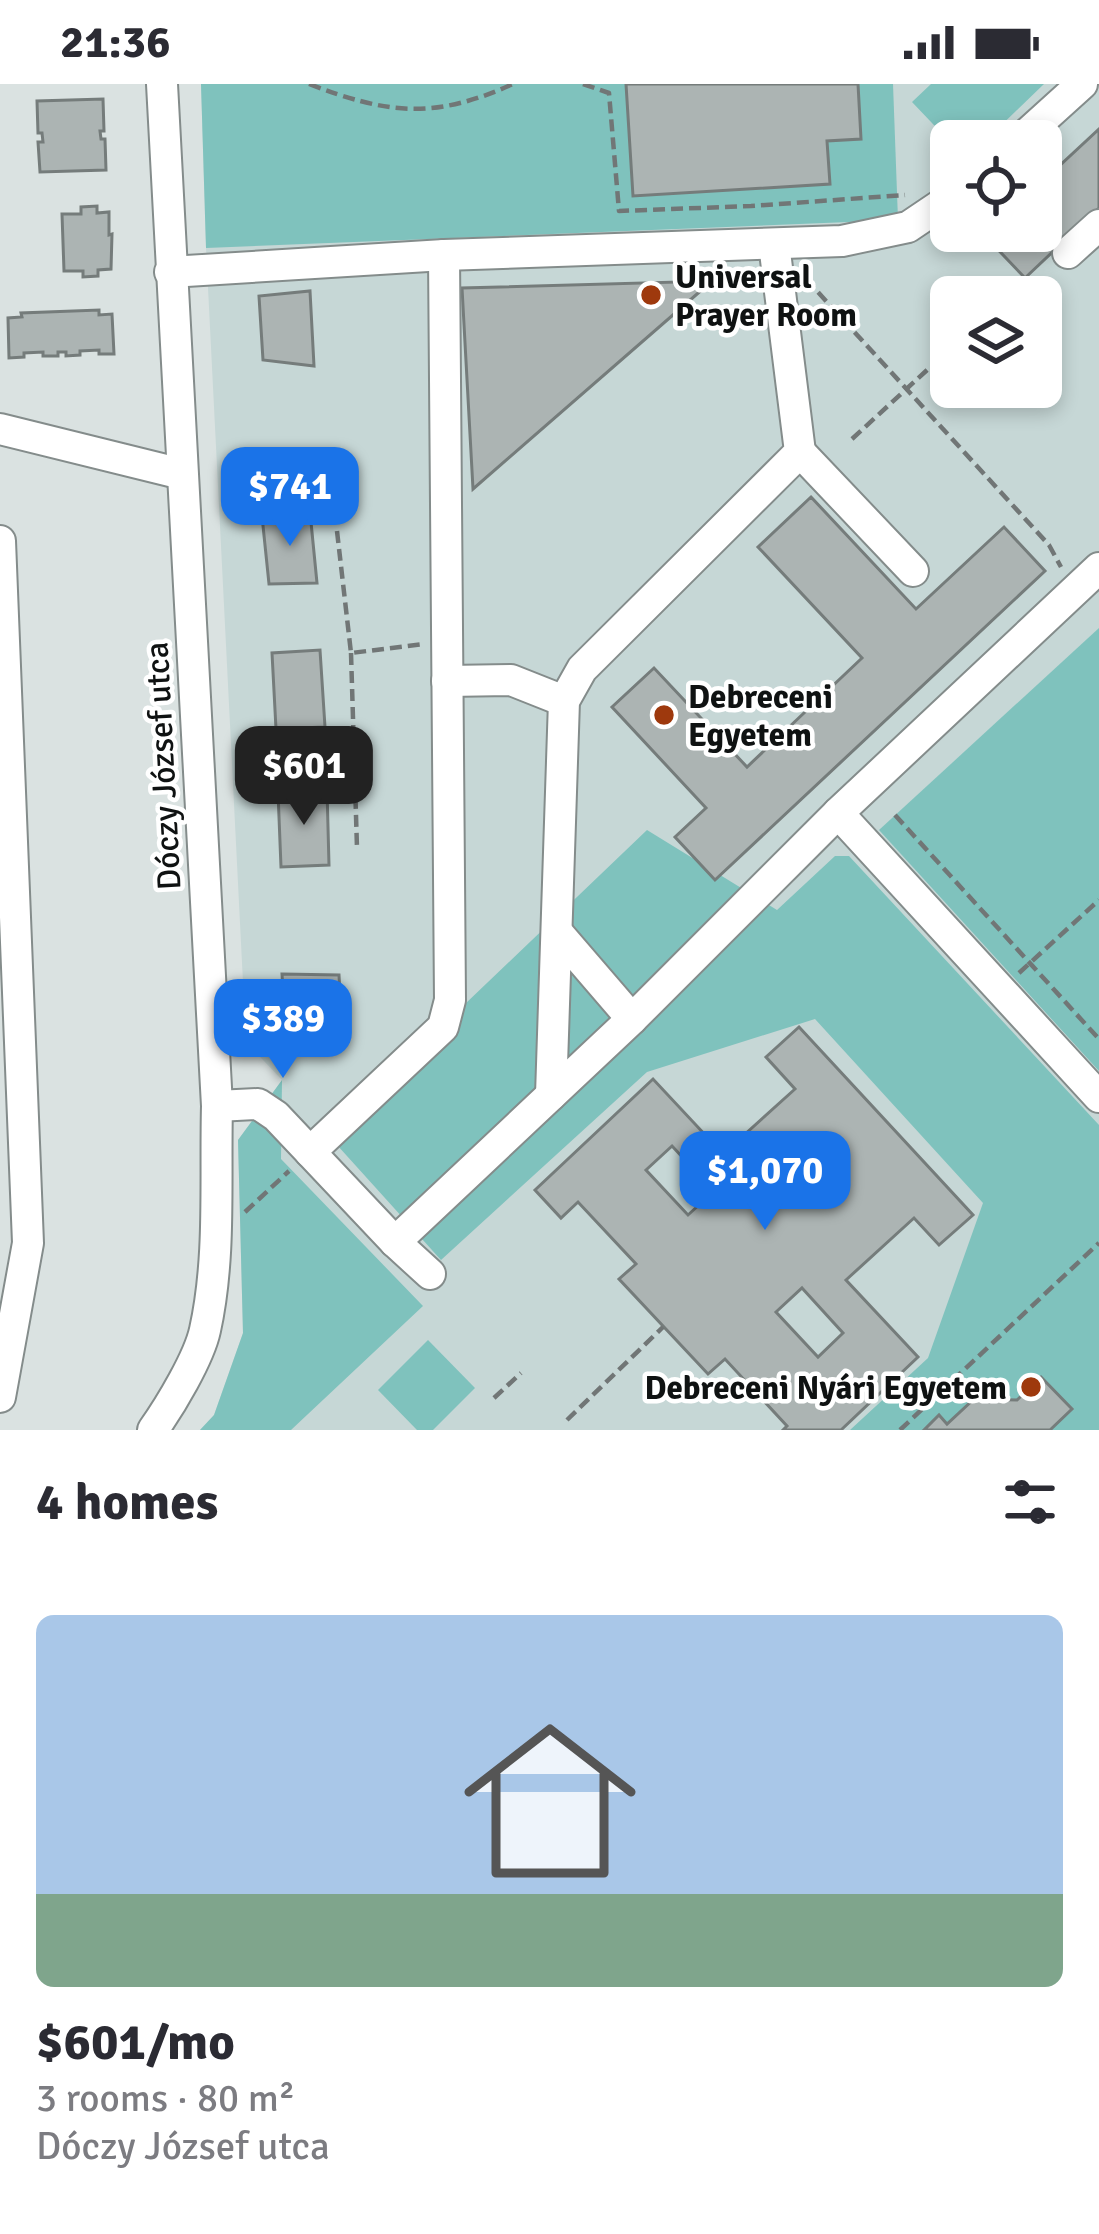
<!DOCTYPE html>
<meta charset="utf-8">
<style>
:root{--surface:#fff;--page:#f7f7f7;--text:#2b2b33;--muted:#7c7c81;--accent:#1a73e8}
body{margin:0;font-family:Signika,sans-serif;background:var(--page);color:var(--text);height:100vh;display:flex;flex-direction:column;font-size:45px;white-space:nowrap}
*{box-sizing:border-box;margin:0}
p{font-size:39px;color:var(--muted)}
.icon{flex:none;width:66px;height:66px;fill:none;stroke:currentColor;stroke-width:2;stroke-linecap:round;stroke-linejoin:round}
.map{position:relative;height:1346px;overflow:hidden}
.sheet{display:flex;flex-direction:column;background:var(--surface);flex:1}
.sheet>*{flex:none}
.tools{position:absolute;left:930px;top:36px;display:grid;gap:24px}
.tools a{display:grid;place-items:center;width:132px;height:132px;border-radius:18px;background:var(--surface);box-shadow:0 6px 18px #0003;font-size:60px}
.price{position:absolute;translate:-50% -102px;padding:0 27px;border-radius:24px;background:var(--accent);color:#fff;font-size:39px;line-height:78px;filter:drop-shadow(0 3px 6px #0008)}
.price::after{content:'';position:absolute;left:50%;top:72px;width:36px;height:27px;margin-left:-18px;background:inherit;clip-path:polygon(0 0,100% 0,50% 100%)}
.price.active{background:#222;color:#fff}
ul{padding:0;list-style:none}
li{display:grid;align-content:center;gap:24px;height:636px;padding:0 36px}
li span{display:grid;place-items:center;height:372px;border-radius:18px;color:#555}
li>.icon{margin-inline-start:auto}
span .icon{width:216px;height:216px;fill:#fffc;stroke-width:1}
li b{font-size:51px}
h2{display:flex;justify-content:space-between;align-items:center;height:144px;padding:0 36px;font-size:51px}
.status{display:flex;justify-content:space-between;align-items:center;height:84px;padding:0 60px;background:var(--surface);direction:ltr}
.status svg{height:33px;fill:currentColor}
.map>svg:first-child{display:block}
.built{fill:#c6d7d6;fill-rule:evenodd}
.green{fill:#7fc2bd}
.building{fill:#acb4b3;stroke:#757c7b;stroke-width:3;fill-rule:evenodd}
.lines{fill:none;stroke-linecap:round;stroke-linejoin:round}
.minor-casing{stroke:#848c8b;stroke-width:34}
.path{stroke:#717676;stroke-width:4.5;stroke-dasharray:12 6;stroke-linecap:butt}
.minor{stroke:#fff;stroke-width:30}
.poi-dot{fill:#9e390d;stroke:#fff;stroke-width:4.5}
.labels{text-anchor:middle;stroke-width:9;stroke-linejoin:round;paint-order:stroke}
.poi-label{font-size:33px;font-weight:bold;fill:#0f1212;stroke:#fff;text-anchor:start}
.street-label{font-size:33px;fill:#0f1212;stroke:#fff}
</style>
<div class="status"><b>21:36</b><svg viewBox="0 0 49 12"><path d="M0 12V9h3v3zM5 12V6h3v6zM10 12V3h3v9zM15 12V0h3v12zM26 1h20v11H26zM47 4h2v5h-2z"/></svg></div>
<div class="map">
<svg width="1099" height="1346" viewBox="0 0 1099 1346">
<rect width="100%" height="100%" fill="#dae2e1"/>
<path class="built" d="M201 0H1099V1346H200L214 1331 243 1249 238 1056 282 996 246 958 206 164ZM951 57H1041V147H951ZM951 213H1041V303H951Z"/>
<g class="green">
<path d="M201 0H893L898 136 206 164Z"/>
<path d="M931 0H1044L985 57H951V59L912 18Z"/>
<path d="M1099 544V987L879 746Z"/>
<path d="M647 746 777 826 835 772H849L1099 1041V1346H850L928 1274 983 1119 815 935 647 988 441 1176 328 1051Z"/>
<path d="M282 996 281 1075 423 1222 291 1346H200L214 1331 243 1249 238 1056Z"/>
<path d="M428 1256 475 1304 433 1346H417L378 1306Z"/>
</g>
<g class="building">
<path d="M626 0H858L861 55 827 57 830 100 633 112Z"/>
<path d="M103 15 104 47H100L101 55H105L106 86 40 88 38 58H43L42 49H38L37 17Z"/>
<path d="M1099 45V124L1025 194 985 152 990 147H1041V99Z"/>
<path d="M97 122V129L109 128V151L112 150 111 185 98 186V192L83 193V187H64L62 130H81V123Z"/>
<path d="M712 197 473 405 462 204Z"/>
<path d="M310 207 314 282 263 276 259 212Z"/>
<path d="M99 226V231L112 230 114 270H99V266L80 267V271L66 272V268H58V272H43V268L24 269V273L9 274 8 234 22 233 21 229Z"/>
<path d="M811 413 916 525 1004 443 1045 487 715 796 675 753 706 724 612 623 654 584 747 683 862 574 758 463Z"/>
<path d="M310 428 317 499 269 500 262 432Z"/>
<path d="M320 566 325 643 276 645 272 569Z"/>
<path d="M327 705 329 781 281 783 278 708Z"/>
<path d="M282 890 339 891 342 951 286 953Z"/>
<path d="M799 943 973 1131 939 1161 914 1134 846 1196 918 1273 841 1346H783L787 1342 725 1275 708 1290 619 1195 636 1180 578 1118 561 1134 535 1106 653 995 723 1070 795 1005 766 973ZM672 1062 714 1107 688 1131 646 1086ZM802 1204 843 1249 818 1273 776 1228Z"/>
<path d="M1041 1293 1072 1325 1050 1346H924L939 1331 947 1340 974 1315 1017 1316Z"/>
</g>
<g class="lines">
<defs>
<g id="minor">
<path d="M1019 57 1082 0"/>
<path d="M1068 169 1099 141"/>
<path d="M170 188 444 171 842 157 908 143 951 114"/>
<path d="M0 345 182 390"/>
<path d="M800 368 913 487"/>
<path d="M0 457 28 1159 0 1313"/>
<path d="M447 597 511 596 564 617"/>
<path d="M838 729 1099 1013"/>
<path d="M558 849 632 935"/>
<path d="M551 1011 564 617 582 585 800 368 774 160"/>
<path d="M217 1022 258 1020 276 1032 395 1158 430 1190"/>
<path d="M310 1068 443 943 450 916 444 171"/>
<path d="M395 1158 632 935 838 729 1099 484"/>
<path d="M153 1346C170 1322 199 1274 205 1246 221 1174 215 1096 217 1022L162 0"/>
</g>
</defs>
<use href="#minor" class="minor-casing"/>
<g class="path">
<path d="M309 0C388 30 433 36 513 0"/>
<path d="M583 0 609 9 619 127 751 122 905 111"/>
<path d="M806 195 1049 461 1061 483"/>
<path d="M1006 213 1017 203"/>
<path d="M852 355 951 264"/>
<path d="M337 447 351 569 424 560"/>
<path d="M351 569 357 764"/>
<path d="M895 731 1099 955"/>
<path d="M1019 889 1099 816"/>
<path d="M245 1128 289 1087"/>
<path d="M494 1314 521 1289"/>
<path d="M567 1336 663 1243"/>
<path d="M900 1346 1099 1159"/>
</g>
<use href="#minor" class="minor"/>
</g>
<g class="poi-dot">
<circle cx="651" cy="211" r="12"/>
<circle cx="664" cy="631" r="12"/>
<circle cx="1031" cy="1303" r="12"/>
</g>
<g class="labels">
<g class="poi-label">
<text x="675" y="204">Universal<tspan x="675" dy="38">Prayer Room</tspan></text>
<text x="688" y="624">Debreceni<tspan x="688" dy="38">Egyetem</tspan></text>
<text x="1007" y="1315" text-anchor="end">Debreceni Nyári Egyetem</text>
</g>
<g class="street-label">
<text transform="translate(162 682) rotate(-93)" y="12">Dóczy József utca</text>
</g>
</g>
</svg>
<div class="tools">
<a><svg class="icon" aria-label="locate" viewBox="0 0 24 24"><circle cx="12" cy="12" r="6"/><path d="M12 2v4M12 18v4M2 12h4M18 12h4"/></svg></a>
<a><svg class="icon" aria-label="layers" viewBox="0 0 24 24"><path d="M12 4l9 5-9 5-9-5zM3 14l9 5 9-5"/></svg></a>
</div>
<b class="price" style="left:290px;top:465px">$741</b>
<b class="price active" style="left:304px;top:744px">$601</b>
<b class="price" style="left:283px;top:997px">$389</b>
<b class="price" style="left:765px;top:1149px">$1,070</b>
</div>
<section class="sheet">
<h2>4 homes<svg class="icon" aria-label="filters" viewBox="0 0 24 24"><path d="M4 7h16M4 17h16"/><circle cx="9" cy="7" r="2"/><circle cx="15" cy="17" r="2"/></svg></h2>
<ul>
<li><span style="background:linear-gradient(#a9c7e8 75%,#7fa58c 0)"><svg class="icon" aria-label="home" viewBox="0 0 24 24"><path d="M3 11l9-7 9 7M6 9v11h12V9"/></svg></span><div><b>$601/mo</b><p>3 rooms · 80 m²</p><p>Dóczy József utca</p></div></li>
</ul>
</section>
